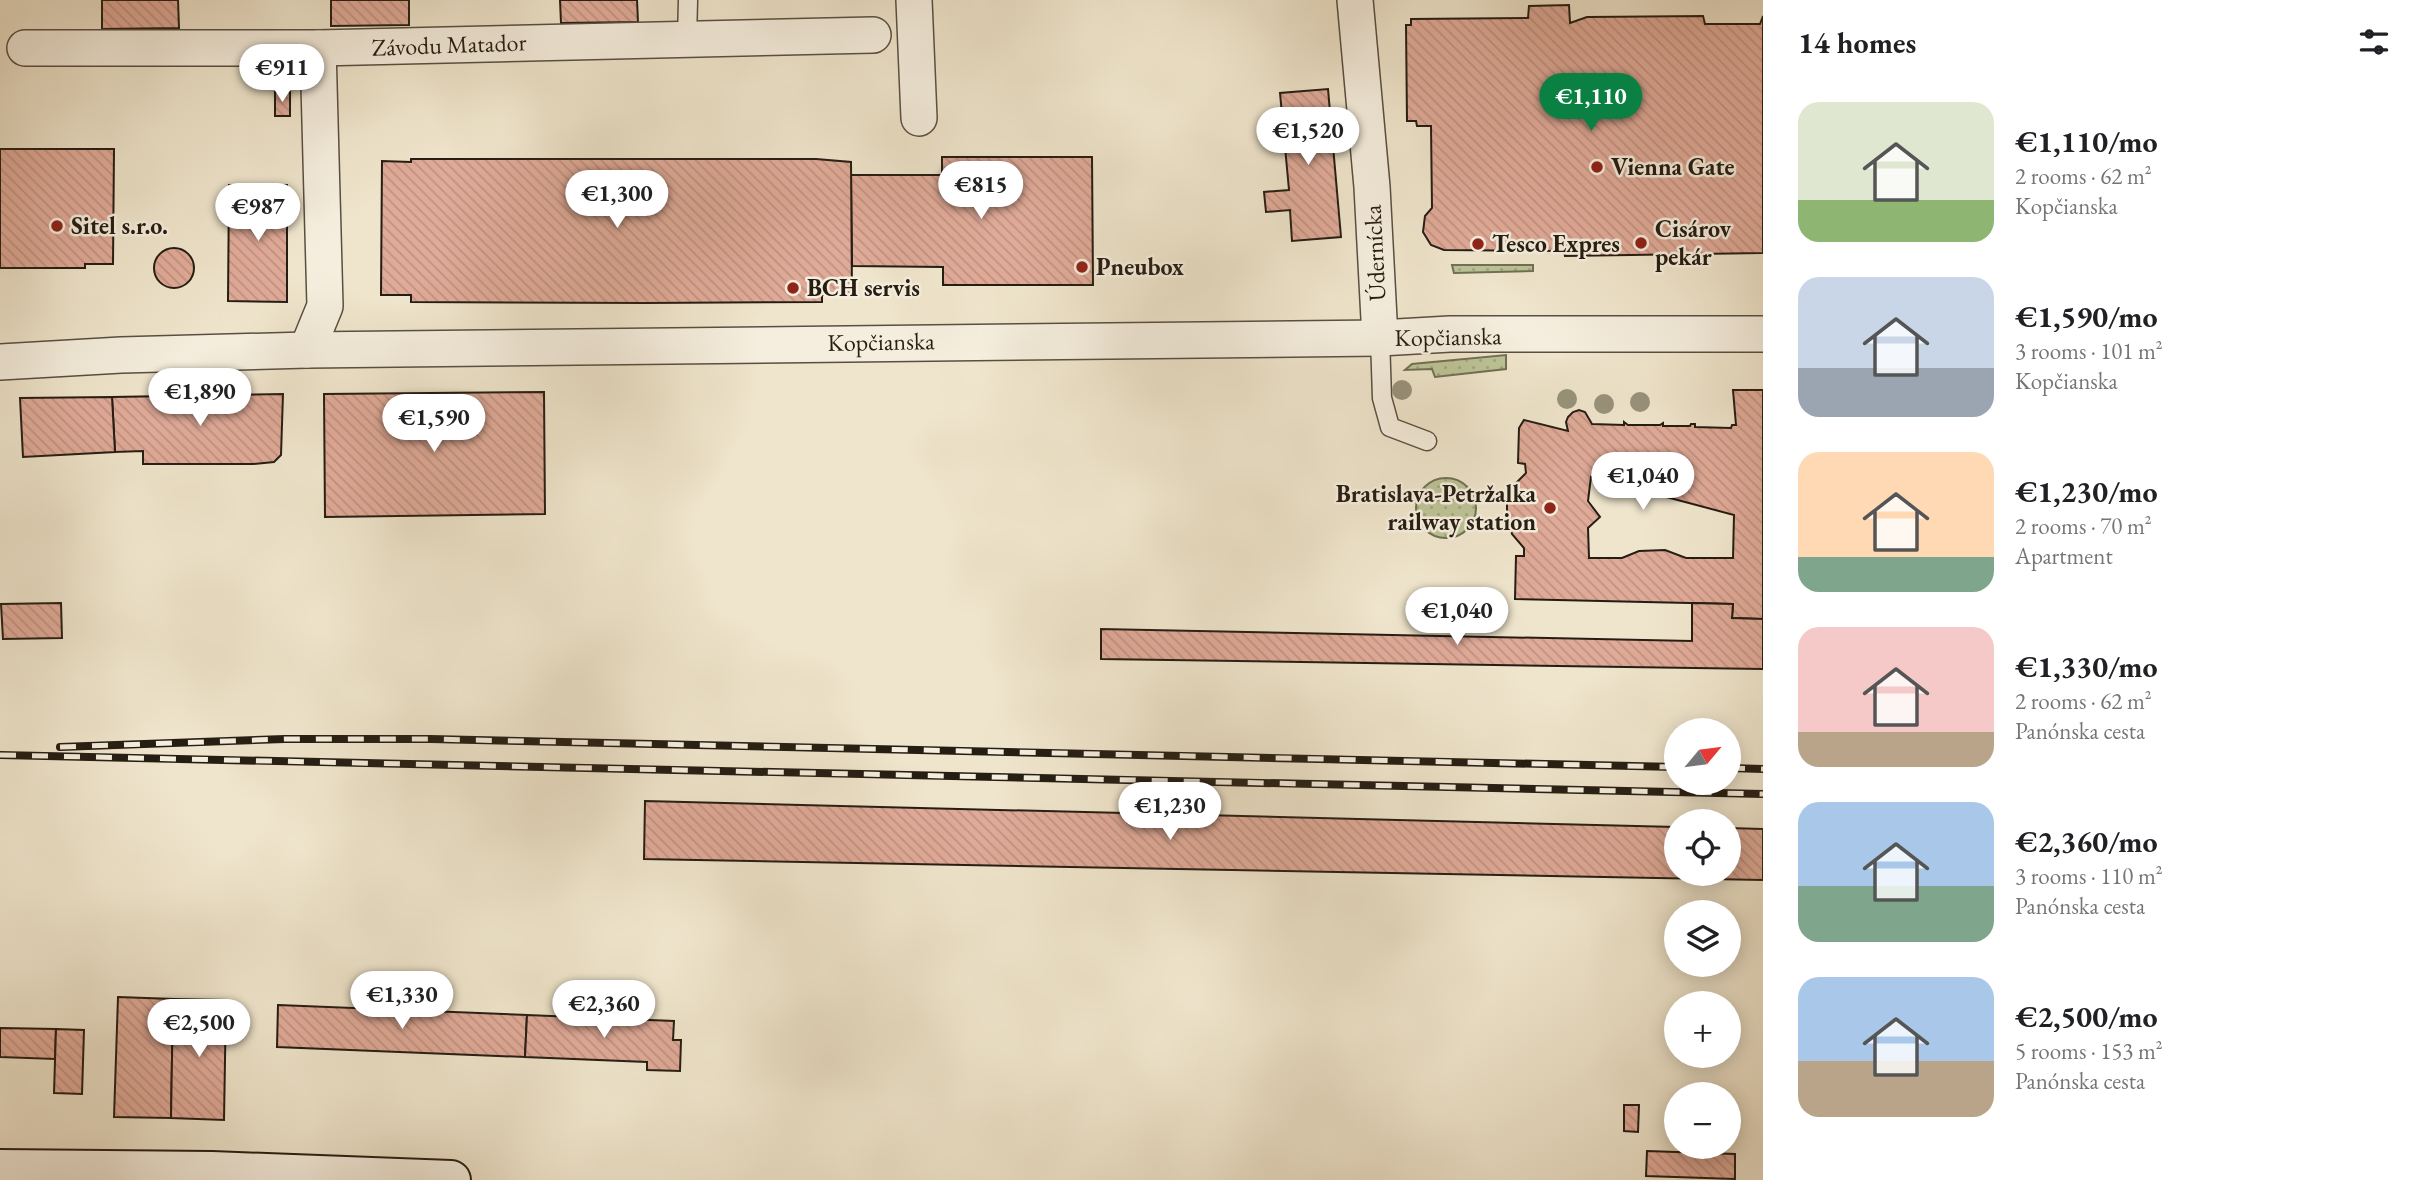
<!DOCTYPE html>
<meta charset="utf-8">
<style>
:root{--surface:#fff;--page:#f6f6f6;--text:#202124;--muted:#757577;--accent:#0b8043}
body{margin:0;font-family:"EB Garamond",serif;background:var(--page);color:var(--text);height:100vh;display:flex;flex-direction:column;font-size:26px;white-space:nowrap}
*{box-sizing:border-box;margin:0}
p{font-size:23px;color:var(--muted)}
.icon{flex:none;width:38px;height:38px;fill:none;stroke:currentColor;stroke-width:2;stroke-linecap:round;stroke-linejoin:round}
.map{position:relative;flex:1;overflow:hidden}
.sheet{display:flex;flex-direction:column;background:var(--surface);width:665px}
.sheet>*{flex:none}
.needle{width:46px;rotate:61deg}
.tools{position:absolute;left:1664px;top:718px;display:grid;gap:14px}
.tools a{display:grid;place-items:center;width:77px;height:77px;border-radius:50%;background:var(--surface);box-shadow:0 4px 18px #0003;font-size:35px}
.price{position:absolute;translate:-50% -60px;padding:0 16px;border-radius:24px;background:#fff;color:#222;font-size:23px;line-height:46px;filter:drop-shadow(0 2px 4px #0008)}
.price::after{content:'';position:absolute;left:50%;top:42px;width:21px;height:16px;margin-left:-10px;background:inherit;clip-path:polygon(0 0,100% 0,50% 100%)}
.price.on{background:var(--accent);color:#fff}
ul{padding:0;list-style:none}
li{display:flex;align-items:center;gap:21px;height:175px;padding:0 35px}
li span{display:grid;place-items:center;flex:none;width:196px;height:140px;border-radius:21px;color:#555}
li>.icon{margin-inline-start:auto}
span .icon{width:84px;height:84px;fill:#fffc;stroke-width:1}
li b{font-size:30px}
h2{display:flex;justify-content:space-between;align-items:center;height:84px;padding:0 35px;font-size:30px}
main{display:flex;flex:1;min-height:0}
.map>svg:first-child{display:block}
.grass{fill:url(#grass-dots);stroke:#707054;stroke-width:2}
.building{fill:url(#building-back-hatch);stroke:#251d13;stroke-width:2;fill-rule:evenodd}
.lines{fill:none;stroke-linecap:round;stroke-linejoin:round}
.lane-casing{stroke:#584f41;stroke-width:21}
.street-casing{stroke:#584f41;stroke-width:38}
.secondary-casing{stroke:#251d13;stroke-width:42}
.lane{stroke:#f5eede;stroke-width:18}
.street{stroke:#f5eede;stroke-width:35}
.secondary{stroke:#f5eede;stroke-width:38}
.rail-casing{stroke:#251d13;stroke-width:8}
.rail{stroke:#f5eede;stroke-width:5;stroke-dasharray:16;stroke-linecap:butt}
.tree{fill:#99927c}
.poi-dot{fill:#8f2418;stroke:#f5eede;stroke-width:2.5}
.labels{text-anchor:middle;stroke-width:5;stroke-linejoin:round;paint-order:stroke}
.street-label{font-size:24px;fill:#251d13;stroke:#f5eede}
.poi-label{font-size:24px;font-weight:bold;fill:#251d13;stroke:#f5eede;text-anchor:start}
</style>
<main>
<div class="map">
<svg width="1763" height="1180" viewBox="0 0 1763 1180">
<defs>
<pattern id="grass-dots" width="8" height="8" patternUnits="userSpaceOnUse" patternTransform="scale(1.75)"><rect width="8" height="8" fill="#bcc396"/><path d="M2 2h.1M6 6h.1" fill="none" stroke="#a1a780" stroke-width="1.8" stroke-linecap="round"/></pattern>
<pattern id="building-back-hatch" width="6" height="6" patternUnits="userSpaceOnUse" patternTransform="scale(1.75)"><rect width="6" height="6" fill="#e0aa98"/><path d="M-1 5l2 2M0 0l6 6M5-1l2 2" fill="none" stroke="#c09282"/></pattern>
</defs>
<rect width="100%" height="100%" fill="#efe5cc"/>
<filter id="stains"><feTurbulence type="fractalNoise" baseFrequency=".00286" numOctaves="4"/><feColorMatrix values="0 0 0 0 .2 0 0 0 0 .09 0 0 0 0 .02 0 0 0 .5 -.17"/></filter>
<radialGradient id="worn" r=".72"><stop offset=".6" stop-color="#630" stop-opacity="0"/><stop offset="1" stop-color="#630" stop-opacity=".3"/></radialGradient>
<g class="grass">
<path d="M1452 265H1533V271L1454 273Z"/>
<path d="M1506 355V369L1435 377 1432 369 1405 370 1412 364Z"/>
<circle cx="1446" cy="508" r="30"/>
</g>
<g class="building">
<path d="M102 0H178L179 28 102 29Z"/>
<path d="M331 0H409V25L331 26Z"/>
<path d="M560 0H637L638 22 561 23Z"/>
<path d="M1569 5 1570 23 1587 17 1703 16 1705 24H1760L1763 16V253L1565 256 1564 251 1444 250 1431 245 1423 232 1425 216 1432 208 1431 126H1417L1416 121H1407L1406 25H1411V19L1528 18 1529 6Z"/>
<path d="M1328 89 1341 237 1292 241 1290 210 1266 212 1264 192 1289 190 1280 93Z"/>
<rect x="275" y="92" width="15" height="24"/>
<path d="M0 149H114L113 264H85V268H0Z"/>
<path d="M942 157H1092L1093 285H943V267L852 266 851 175H942Z"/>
<path d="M411 159H816L851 162 852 295H822V302L645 303 411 302V295H381L382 161 411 162Z"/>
<path d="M229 185H287V302L228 301Z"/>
<circle cx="174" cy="268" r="20"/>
<path d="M1733 390H1763V619L1732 618 1733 604 1515 599 1516 556H1524V548L1512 534 1507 517V502L1514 485 1526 473 1525 464 1518 463 1519 428 1524 420 1568 431 1566 422 1568 417 1573 412 1579 410 1585 412 1592 424 1624 425V422L1628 425H1660L1663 423V426H1690L1691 424H1695V427L1731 428 1732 425H1736ZM1591 477 1734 515 1733 558H1686L1665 550 1639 551 1622 558H1589L1588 528 1600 517 1588 501Z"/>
<path d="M544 392 545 514 325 517 324 394Z"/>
<path d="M283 394 281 455 274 462 253 464H143V451L115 452 112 397Z"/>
<path d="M112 397 115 452 23 457 20 398Z"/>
<path d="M61 603 62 638 3 639 1 604Z"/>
<path d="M1692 603 1733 604 1732 618 1763 619V669L1101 659V629L1692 641Z"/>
<path d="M645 801 1676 827V873H1729V828L1763 829V880L644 859Z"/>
<path d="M118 997 173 999 171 1118 114 1117Z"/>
<path d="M173 999 226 1000 224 1120 171 1118Z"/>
<path d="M278 1005 527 1015 525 1057 277 1047Z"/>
<path d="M527 1015 674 1021 673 1040H681L680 1071 647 1070V1062L525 1057Z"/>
<path d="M0 1028 56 1029 55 1059 0 1057Z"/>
<path d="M56 1029 84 1030 82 1094 54 1093Z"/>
<path d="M1624 1105H1639L1638 1132 1624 1131Z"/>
<path d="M1647 1151 1735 1154V1179L1646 1176Z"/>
</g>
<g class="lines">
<defs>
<g id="lane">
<path d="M687 39 688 0"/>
<path d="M1380 338 1382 398 1390 427 1427 441"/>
</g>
<g id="street">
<path d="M914 0 919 118"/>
<path d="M1355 0 1372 187 1380 338"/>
<path d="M25 48H318L873 35"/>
<path d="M307 350 325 306 318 48"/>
<path d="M0 362 121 355 307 350 1380 338 1450 334H1763"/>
</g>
<path id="secondary" d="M0 1169 212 1171 451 1180"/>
</defs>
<use href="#lane" class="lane-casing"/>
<use href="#street" class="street-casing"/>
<use href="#secondary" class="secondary-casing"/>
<use href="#lane" class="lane"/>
<use href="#street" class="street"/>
<use href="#secondary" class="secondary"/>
<defs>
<g id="rail">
<path d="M60 747 285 739H430L1676 767"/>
<path d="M0 755 1763 794"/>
<path d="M1729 768 1763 769"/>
</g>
</defs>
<use href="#rail" class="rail-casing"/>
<use href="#rail" class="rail"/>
</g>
<g class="tree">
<circle cx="1402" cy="390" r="10"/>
<circle cx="1567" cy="399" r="10"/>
<circle cx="1640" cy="402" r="10"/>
<circle cx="1604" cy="404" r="10"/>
</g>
<g class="poi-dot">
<circle cx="1597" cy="167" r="7"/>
<circle cx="57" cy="226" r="7"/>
<circle cx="1641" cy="243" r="7"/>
<circle cx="1478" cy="244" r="7"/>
<circle cx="1082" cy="267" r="7"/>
<circle cx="793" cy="288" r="7"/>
<circle cx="1550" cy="508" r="7"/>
</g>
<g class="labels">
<g class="street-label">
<text transform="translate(449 45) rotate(-2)" y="8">Závodu Matador</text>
<text transform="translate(1375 253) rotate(-93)" y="8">Údernícka</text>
<text transform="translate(1448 337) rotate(-1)" y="8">Kopčianska</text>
<text transform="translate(881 342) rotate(-1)" y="8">Kopčianska</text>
</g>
<g class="poi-label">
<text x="1611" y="175">Vienna Gate</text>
<text x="71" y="234">Sitel s.r.o.</text>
<text x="1655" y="237">Cisárov<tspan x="1655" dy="28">pekár</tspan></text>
<text x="1492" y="252">Tesco Expres</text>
<text x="1096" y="275">Pneubox</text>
<text x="807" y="296">BCH servis</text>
<text x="1536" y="502" text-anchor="end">Bratislava-Petržalka<tspan x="1536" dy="28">railway station</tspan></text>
</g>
</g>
<rect width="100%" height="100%" filter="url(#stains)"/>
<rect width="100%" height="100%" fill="url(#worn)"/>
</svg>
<div class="tools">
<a><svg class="needle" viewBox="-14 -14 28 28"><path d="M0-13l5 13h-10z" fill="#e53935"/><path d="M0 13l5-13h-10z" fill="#757577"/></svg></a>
<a><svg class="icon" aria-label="locate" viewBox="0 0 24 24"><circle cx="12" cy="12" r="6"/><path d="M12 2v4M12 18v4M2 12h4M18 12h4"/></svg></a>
<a><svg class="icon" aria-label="layers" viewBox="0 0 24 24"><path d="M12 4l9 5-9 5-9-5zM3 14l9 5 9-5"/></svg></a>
<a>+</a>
<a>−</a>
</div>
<b class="price" style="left:282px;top:104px">€911</b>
<b class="price on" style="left:1591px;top:133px">€1,110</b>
<b class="price" style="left:1308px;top:167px">€1,520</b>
<b class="price" style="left:981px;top:221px">€815</b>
<b class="price" style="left:617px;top:230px">€1,300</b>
<b class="price" style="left:258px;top:243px">€987</b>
<b class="price" style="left:200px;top:428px">€1,890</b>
<b class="price" style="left:434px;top:454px">€1,590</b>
<b class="price" style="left:1643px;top:512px">€1,040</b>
<b class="price" style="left:1457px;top:647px">€1,040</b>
<b class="price" style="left:1170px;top:842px">€1,230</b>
<b class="price" style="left:402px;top:1031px">€1,330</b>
<b class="price" style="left:604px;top:1040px">€2,360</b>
<b class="price" style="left:199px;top:1059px">€2,500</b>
</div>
<section class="sheet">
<h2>14 homes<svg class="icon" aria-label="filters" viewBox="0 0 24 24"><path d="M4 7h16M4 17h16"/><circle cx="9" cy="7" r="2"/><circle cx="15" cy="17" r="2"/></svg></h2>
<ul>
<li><span style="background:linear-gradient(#dfe7d0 70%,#8fb573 0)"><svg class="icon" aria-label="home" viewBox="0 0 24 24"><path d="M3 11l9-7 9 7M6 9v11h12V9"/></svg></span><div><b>€1,110/mo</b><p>2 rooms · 62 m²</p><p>Kopčianska</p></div></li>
<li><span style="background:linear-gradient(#c9d6e8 65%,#9aa5b1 0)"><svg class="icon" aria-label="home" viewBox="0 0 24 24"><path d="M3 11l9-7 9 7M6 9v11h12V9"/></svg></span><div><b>€1,590/mo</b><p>3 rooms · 101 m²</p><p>Kopčianska</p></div></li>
<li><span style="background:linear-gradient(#ffd9b3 75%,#7fa58c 0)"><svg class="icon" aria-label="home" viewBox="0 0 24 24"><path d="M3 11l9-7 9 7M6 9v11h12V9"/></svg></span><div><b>€1,230/mo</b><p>2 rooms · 70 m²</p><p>Apartment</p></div></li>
<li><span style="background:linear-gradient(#f6c9c9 75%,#b9a48a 0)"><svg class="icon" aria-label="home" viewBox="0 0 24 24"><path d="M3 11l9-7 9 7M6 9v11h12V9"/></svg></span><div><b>€1,330/mo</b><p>2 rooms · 62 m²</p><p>Panónska cesta</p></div></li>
<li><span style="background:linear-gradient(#a9c7e8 60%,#7fa58c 0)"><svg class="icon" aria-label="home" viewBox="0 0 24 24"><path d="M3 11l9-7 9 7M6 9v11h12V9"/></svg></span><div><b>€2,360/mo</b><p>3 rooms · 110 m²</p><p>Panónska cesta</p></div></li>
<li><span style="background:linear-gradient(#a9c7e8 60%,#b9a48a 0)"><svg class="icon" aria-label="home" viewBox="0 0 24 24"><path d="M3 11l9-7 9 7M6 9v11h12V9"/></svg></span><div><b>€2,500/mo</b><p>5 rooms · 153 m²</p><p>Panónska cesta</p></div></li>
</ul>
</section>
</main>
